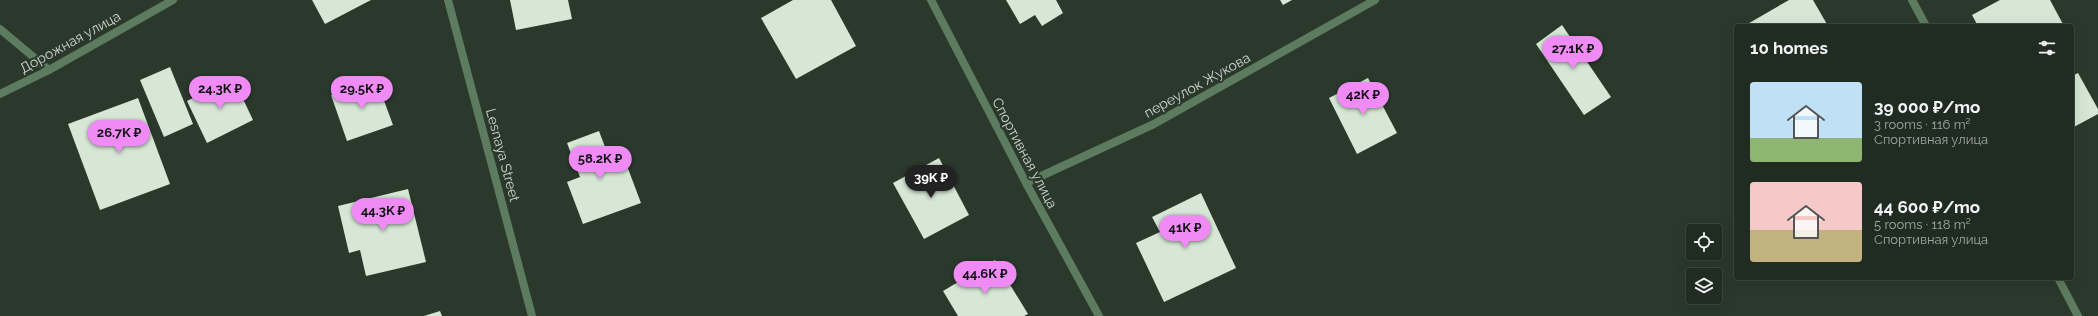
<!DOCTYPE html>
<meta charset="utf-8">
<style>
:root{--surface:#202b21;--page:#28332a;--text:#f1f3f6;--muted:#a2a7a5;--line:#3d473f;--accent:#f08bf5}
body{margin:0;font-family:Raleway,sans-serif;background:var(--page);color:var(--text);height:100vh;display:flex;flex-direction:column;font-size:15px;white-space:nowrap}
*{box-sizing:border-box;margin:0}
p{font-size:13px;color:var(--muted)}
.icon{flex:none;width:22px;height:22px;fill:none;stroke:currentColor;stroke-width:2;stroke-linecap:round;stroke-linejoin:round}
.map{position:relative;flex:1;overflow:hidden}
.panel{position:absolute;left:1734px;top:24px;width:340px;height:256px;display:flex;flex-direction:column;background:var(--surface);border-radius:4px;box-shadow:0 4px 16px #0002,0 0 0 1px var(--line)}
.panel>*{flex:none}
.tools{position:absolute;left:1686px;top:224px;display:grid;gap:8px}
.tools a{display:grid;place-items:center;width:36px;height:36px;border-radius:4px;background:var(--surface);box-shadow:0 4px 16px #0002,0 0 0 1px var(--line);font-size:20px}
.price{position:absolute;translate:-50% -34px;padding:0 9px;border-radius:14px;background:var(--accent);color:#111;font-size:13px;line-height:26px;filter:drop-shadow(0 1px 2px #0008)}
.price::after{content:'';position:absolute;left:50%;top:24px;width:12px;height:9px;margin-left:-6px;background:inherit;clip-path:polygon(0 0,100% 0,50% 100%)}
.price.selected{background:#222;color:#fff}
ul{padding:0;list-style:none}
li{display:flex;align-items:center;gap:12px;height:100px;padding:0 16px}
li span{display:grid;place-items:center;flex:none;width:112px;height:80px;border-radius:4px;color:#555}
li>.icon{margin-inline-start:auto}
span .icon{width:48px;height:48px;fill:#fffc;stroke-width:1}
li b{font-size:17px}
h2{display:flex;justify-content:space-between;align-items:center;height:48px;padding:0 16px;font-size:17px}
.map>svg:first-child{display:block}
.building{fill:#d6e7d6}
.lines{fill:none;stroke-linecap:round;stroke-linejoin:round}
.minor{stroke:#5d7b5e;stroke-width:8}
.labels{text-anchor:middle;stroke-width:4;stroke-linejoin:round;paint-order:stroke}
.street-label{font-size:14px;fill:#ced7ce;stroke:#2b392c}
</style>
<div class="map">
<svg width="2098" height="316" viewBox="0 0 2098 316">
<rect width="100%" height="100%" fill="#2b392c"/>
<g class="building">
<path d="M312 0H371L325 24Z"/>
<path d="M510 0H568L572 19 516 30Z"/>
<path d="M793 0H831L856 46 796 79 761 18Z"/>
<path d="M1006 0H1056L1063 13 1042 26 1035 15 1020 24Z"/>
<path d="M1280 0H1292L1283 5Z"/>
<path d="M1789 0H1813L1828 26H1744Z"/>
<path d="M2000 0H2050L2064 26H1978L1972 15Z"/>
<path d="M1562 25 1611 97 1584 115 1536 44Z"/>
<path d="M170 67 193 124 164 137 140 80Z"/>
<path d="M2078 73 2098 109V114L2072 128V76Z"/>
<path d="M233 78 253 120 207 143 187 101Z"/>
<path d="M1368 78 1397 133 1357 154 1329 98Z"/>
<path d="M376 79 393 125 347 141 331 95Z"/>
<path d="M138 98 170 184 100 210 68 124Z"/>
<path d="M599 131 611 163 624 158 641 203 583 224 567 182 580 177 567 143Z"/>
<path d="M939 158 969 215 924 239 893 183Z"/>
<path d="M408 189 426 262 366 276 360 250 349 253 338 206Z"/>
<path d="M1201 193 1236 268 1164 302 1136 243 1160 232 1152 217Z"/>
<path d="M995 260 1028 314 1024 316H958L943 291Z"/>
<path d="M440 311 442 316H424Z"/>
</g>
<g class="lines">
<g class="minor">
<path d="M448 0 532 316"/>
<path d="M931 0 1026 183 1099 316"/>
<path d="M1912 0 1926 26"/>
<path d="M0 29 49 70"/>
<path d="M0 94 49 70 173 0"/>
<path d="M1026 183 1154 124 1375 0"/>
<path d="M2058 278 2078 316"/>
</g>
</g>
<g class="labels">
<g class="street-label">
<text transform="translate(70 42) rotate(-29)" y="5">Дорожная улица</text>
<text transform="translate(1197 85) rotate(-29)" y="5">переулок Жукова</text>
<text transform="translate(1025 153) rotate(62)" y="5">Спортивная улица</text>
<text transform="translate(503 155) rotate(75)" y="5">Lesnaya Street</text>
</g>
</g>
</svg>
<div class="tools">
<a><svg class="icon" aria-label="locate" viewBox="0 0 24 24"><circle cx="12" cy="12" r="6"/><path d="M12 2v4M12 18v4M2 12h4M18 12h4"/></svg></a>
<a><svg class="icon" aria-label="layers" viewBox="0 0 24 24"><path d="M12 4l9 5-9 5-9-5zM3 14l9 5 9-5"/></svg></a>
</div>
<b class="price" style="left:1573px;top:70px">27.1K ₽</b>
<b class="price" style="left:220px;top:110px">24.3K ₽</b>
<b class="price" style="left:362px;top:110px">29.5K ₽</b>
<b class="price" style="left:1363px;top:116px">42K ₽</b>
<b class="price" style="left:119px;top:154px">26.7K ₽</b>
<b class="price" style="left:600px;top:180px">58.2K ₽</b>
<b class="price selected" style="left:931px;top:199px">39K ₽</b>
<b class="price" style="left:383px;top:232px">44.3K ₽</b>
<b class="price" style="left:1185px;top:249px">41K ₽</b>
<b class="price" style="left:985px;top:295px">44.6K ₽</b>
<section class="panel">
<h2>10 homes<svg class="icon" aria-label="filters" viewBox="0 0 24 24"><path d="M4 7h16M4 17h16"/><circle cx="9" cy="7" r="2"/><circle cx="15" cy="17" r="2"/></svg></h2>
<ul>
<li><span style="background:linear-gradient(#bfe0f5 70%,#8fb573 0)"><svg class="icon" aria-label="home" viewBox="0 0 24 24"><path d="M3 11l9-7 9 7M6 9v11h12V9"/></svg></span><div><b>39 000 ₽/mo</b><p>3 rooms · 116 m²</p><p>Спортивная улица</p></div></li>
<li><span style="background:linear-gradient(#f6c9c9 60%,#c2b280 0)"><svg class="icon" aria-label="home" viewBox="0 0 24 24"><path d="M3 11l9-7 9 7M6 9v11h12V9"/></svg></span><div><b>44 600 ₽/mo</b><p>5 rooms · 118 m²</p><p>Спортивная улица</p></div></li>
</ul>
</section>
</div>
